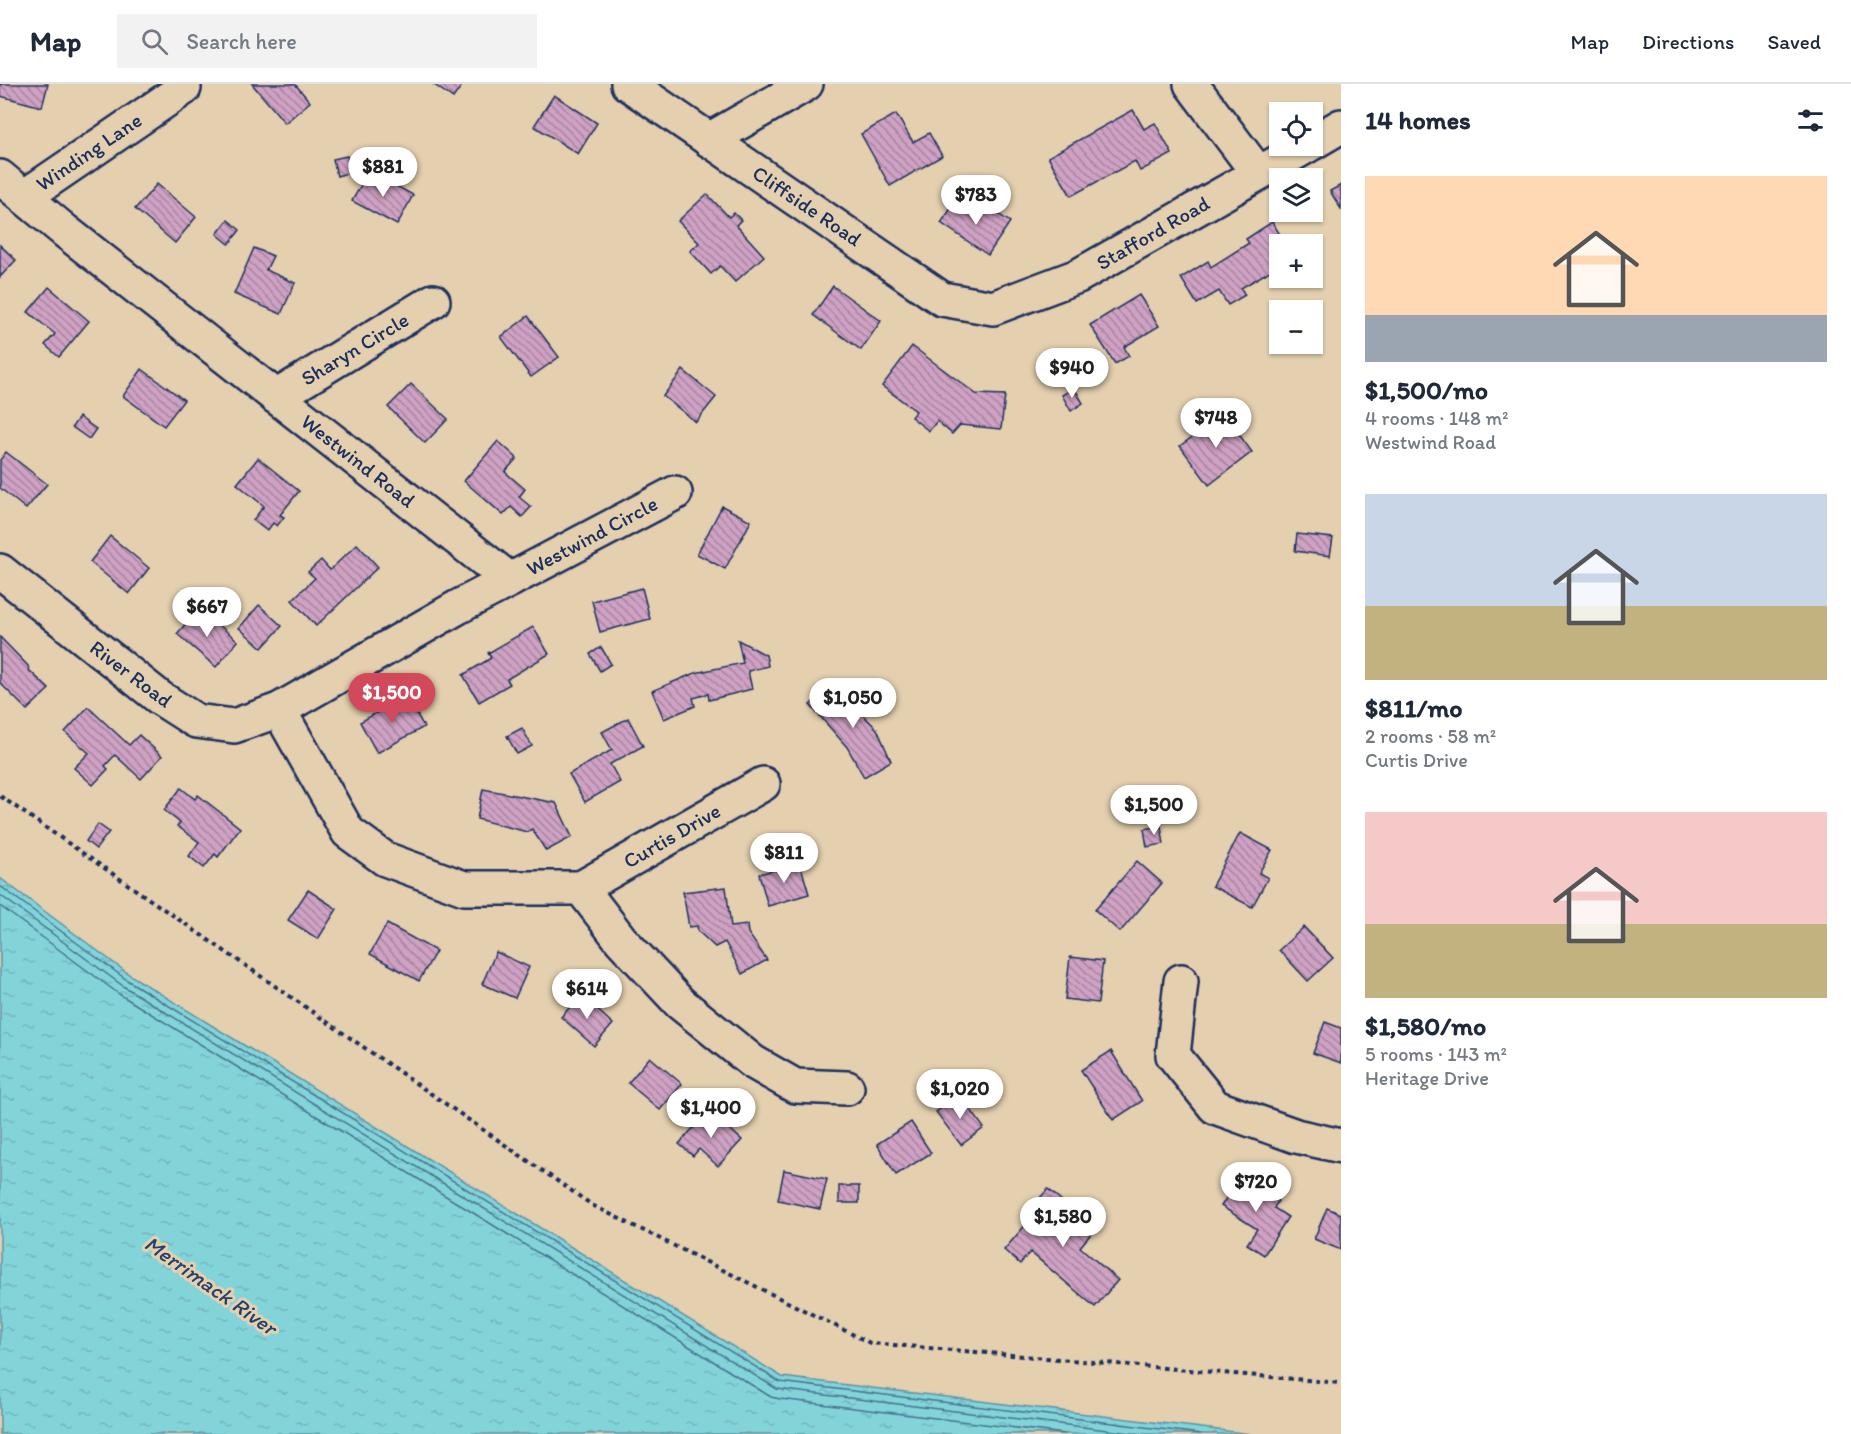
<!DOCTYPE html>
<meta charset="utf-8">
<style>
:root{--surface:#fff;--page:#f2f2f3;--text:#1f2937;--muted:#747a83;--line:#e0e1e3;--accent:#d1495b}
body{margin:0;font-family:Itim,sans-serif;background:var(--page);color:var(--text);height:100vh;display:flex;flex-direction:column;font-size:22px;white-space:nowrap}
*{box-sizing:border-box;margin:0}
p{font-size:20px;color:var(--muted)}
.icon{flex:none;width:33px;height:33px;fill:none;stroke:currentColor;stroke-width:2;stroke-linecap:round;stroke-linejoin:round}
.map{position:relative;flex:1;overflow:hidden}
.sheet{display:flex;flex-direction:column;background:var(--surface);width:510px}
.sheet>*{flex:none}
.buttons{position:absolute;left:1269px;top:18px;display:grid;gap:12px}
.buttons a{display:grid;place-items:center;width:54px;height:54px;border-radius:0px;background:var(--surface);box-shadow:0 2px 4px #0004;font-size:30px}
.price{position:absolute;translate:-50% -51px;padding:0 14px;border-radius:21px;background:#fff;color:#222;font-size:20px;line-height:39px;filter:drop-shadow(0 2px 3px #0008)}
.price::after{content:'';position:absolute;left:50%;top:36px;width:18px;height:14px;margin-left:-9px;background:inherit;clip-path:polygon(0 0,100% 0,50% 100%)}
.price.selected{background:var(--accent);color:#fff}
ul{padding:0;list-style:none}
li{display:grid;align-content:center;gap:12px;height:318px;padding:0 24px}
li span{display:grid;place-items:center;height:186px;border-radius:0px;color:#555}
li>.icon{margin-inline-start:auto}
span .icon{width:108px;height:108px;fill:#fffc;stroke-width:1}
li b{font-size:26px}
h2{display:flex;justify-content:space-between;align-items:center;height:72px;padding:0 24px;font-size:26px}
header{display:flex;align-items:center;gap:36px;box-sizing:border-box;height:84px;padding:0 30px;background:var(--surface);border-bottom:2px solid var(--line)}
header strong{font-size:28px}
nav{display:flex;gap:33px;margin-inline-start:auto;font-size:21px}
.search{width:420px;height:54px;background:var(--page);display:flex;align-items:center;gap:15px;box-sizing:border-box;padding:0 21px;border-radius:0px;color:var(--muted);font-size:22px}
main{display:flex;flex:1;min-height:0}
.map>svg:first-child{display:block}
.water{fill:url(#water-ripples);stroke:#5992a8;stroke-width:1.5}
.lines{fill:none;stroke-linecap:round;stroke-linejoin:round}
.shore{stroke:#45718f;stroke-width:1.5}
.building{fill:url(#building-back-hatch);stroke:#1b2f5e;stroke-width:1.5}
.minor-casing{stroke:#1b2f5e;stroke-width:38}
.path{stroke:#1b2f5e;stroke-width:4;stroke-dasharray:4.5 4.5;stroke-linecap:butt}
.minor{stroke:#e4cfae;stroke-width:33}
.labels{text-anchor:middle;stroke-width:6;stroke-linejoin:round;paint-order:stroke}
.street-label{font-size:21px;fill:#1b2f5e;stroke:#e4cfae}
.water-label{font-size:22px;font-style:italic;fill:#25406a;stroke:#e4cfae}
</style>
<header>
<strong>Map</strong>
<div class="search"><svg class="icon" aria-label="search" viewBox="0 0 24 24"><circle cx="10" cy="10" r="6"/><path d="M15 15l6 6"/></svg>Search here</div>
<nav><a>Map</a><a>Directions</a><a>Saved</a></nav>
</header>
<main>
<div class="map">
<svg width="1341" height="1350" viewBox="0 0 1341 1350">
<defs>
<pattern id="water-ripples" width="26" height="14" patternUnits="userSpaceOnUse" patternTransform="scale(1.5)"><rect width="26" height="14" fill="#83d4d9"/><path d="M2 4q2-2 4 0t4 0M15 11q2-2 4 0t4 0" fill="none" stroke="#71b6bd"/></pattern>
<pattern id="building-back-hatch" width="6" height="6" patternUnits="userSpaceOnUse" patternTransform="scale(1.5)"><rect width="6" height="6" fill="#cfa1c2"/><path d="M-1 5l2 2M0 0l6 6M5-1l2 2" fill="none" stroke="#a784a1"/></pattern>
</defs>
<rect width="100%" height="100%" fill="#e4cfae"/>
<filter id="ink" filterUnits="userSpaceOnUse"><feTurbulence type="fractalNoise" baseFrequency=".0167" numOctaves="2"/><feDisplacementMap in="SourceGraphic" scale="12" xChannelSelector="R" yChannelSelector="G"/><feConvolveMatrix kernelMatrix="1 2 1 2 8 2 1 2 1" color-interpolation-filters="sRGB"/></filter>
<g filter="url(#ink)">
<path class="water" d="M0 794 130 891 782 1293 1251 1350H0Z"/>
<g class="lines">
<g class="shore">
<path d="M0 802 127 896 780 1298 1201 1350"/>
<path d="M0 811 123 902 777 1305 1139 1350"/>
<path d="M0 822 119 910 771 1313 780 1315 1065 1350"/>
</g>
</g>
<g class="building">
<path d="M0 0H48L42 23 0 12Z"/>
<path d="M252 0H295L310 18 285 39Z"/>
<path d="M433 0H463L453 14Z"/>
<path d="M554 11 597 39 578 70 534 42Z"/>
<path d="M1133 26 1144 45 1155 39 1172 70 1140 87 1135 77 1071 112 1048 73Z"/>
<path d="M896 30 913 58 929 49 942 72 890 102 861 50Z"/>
<path d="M347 72 351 88 337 92 333 75Z"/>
<path d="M369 87 413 111 397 141 352 117Z"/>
<path d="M157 100 196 133 175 159 135 125Z"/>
<path d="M1341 101V125L1330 107Z"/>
<path d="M707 110 729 133 734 129 741 136 736 141 764 172 735 198 720 182 711 190 690 167 699 159 678 137Z"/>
<path d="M956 117 976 130 983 120 1010 138 988 171 941 139Z"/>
<path d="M228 136 240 146 229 160 217 150Z"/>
<path d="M1272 138 1286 160H1280V181L1241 204 1245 211 1228 221 1219 207 1197 220 1181 194 1208 177 1211 183 1249 159 1246 155Z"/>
<path d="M0 161 16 176 0 193Z"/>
<path d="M254 164 273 172 266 186 295 199 281 230 234 210Z"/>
<path d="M833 202 881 237 861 266 813 231Z"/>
<path d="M49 203 89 237 59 273 45 261 55 250 28 228Z"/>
<path d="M1139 211 1159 242 1124 263 1129 272 1115 280 1090 241Z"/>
<path d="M528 232 559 273 531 293 501 253Z"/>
<path d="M912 262 976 310 1005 311 1001 345 960 341 952 350 937 337 929 347 911 333 916 327 882 302Z"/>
<path d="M142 285 184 316 164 342 123 312Z"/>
<path d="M683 286 716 313 696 338 663 312Z"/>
<path d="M411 300 448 335 425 359 388 323Z"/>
<path d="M1074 304 1083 319 1071 327 1062 311Z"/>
<path d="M1224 330 1252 368 1209 401 1180 362Z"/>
<path d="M79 333 96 345 89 355 72 343Z"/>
<path d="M498 357 517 374 505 388 525 405 519 413 531 423 522 433 511 423 503 431 464 397Z"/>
<path d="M6 368 47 400 26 425 0 404V376Z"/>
<path d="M258 374 299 407 280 431 284 433 277 442 273 439 267 447 253 436 264 422 237 400Z"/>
<path d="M722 422 751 437 725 485 697 470Z"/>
<path d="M1297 450 1333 454 1330 472 1295 467Z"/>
<path d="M110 452 149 484 129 510 90 478Z"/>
<path d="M357 460 378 483 316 542 292 516 315 494 308 488 321 476 330 486Z"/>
<path d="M642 504 650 535 600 548 592 517Z"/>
<path d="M259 521 282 542 262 564 239 544Z"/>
<path d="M199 524 238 557 216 583 177 550Z"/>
<path d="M533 543 549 570 507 595 510 600 479 618 463 591 491 574 488 569Z"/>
<path d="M0 553 28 582 29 586 49 605 27 626 0 599Z"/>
<path d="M738 556 766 571 768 582 748 587 752 605 709 616 708 610 693 614 695 622 664 635 652 607 695 589 743 579Z"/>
<path d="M601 563 611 580 600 587 590 570Z"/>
<path d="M835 599 851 617 858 612 864 619 857 625 877 645 891 677 864 693 847 663 810 621Z"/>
<path d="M407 612 424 643 377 669 360 638Z"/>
<path d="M88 623 129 661 139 651 162 672 141 695 115 671 105 682 108 685 93 701 74 684 89 669 65 648Z"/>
<path d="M628 634 643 662 610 680 620 698 585 718 569 690 612 666 602 648Z"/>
<path d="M522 644 532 662 517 670 507 652Z"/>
<path d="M181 704 195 715 198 711 240 744 218 773 215 770 204 784 189 772 199 758 177 742 180 739 164 726Z"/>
<path d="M483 705 556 719 572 753 546 767 532 745 527 748 477 735Z"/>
<path d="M98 740 109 748 96 765 86 757Z"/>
<path d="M1161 742 1164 760 1147 763 1144 745Z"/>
<path d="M1240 749 1272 766 1259 789 1268 794 1252 823 1212 802Z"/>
<path d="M1137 777 1162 799 1120 848 1095 826Z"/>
<path d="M800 779 809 810 768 822 759 790Z"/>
<path d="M726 803 731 843 747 841 748 849 767 876 742 890 725 858 715 863 698 847 697 842 689 843 683 808Z"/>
<path d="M308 806 337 825 318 855 288 836Z"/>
<path d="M387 840 436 867 419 897 370 870Z"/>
<path d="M1304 843 1333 874 1308 897 1279 866Z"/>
<path d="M496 868 529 883 515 914 482 900Z"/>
<path d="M1070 873 1103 877 1098 919 1065 915Z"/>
<path d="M581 911 613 940 594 962 561 933Z"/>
<path d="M1325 938 1341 944V979L1313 969Z"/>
<path d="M1111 967 1142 1017 1113 1036 1081 986Z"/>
<path d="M650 973 682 1000 660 1026 628 999Z"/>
<path d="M960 1011 984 1044 961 1061 936 1028Z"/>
<path d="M709 1026 742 1056 718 1082 699 1065 693 1072 679 1060Z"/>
<path d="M911 1038 931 1069 896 1091 877 1060Z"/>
<path d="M784 1086 827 1095 820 1125 778 1116Z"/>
<path d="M1240 1093 1278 1117 1274 1124 1288 1133 1264 1171 1247 1160 1257 1145 1221 1122Z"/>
<rect x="839" y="1102" width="20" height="17"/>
<path d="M1048 1105 1095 1145 1080 1163 1118 1196 1095 1223 1030 1168 1020 1180 1004 1166 1045 1118 1040 1114Z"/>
<path d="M1327 1124 1341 1130V1166L1314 1155Z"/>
</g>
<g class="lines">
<defs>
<g id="minor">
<path d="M628 0 942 215 993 224 1078 192 1307 62"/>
<path d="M1191 0 1258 89"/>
<path d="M709 56 806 0"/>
<path d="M1312 59 1341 42"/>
<path d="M0 93 65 147 510 496 458 523 279 626 234 642 196 637 160 614 0 487"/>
<path d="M24 113 184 4"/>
<path d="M276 313 433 217"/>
<path d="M510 496 675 409"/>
<path d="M279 626 348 748 385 775 464 804H581L621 856 680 919 753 978 795 1002 847 1004"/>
<path d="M581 804 763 700"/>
<path d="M1181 897 1173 971 1215 1023 1296 1052 1341 1062"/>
</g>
</defs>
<use href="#minor" class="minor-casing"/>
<path class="path" d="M0 712 592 1121 870 1259 1341 1299"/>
<use href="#minor" class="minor"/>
</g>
</g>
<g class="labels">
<g class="street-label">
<text transform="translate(89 68) rotate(-34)" y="7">Winding Lane</text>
<text transform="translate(807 122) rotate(34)" y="7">Cliffside Road</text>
<text transform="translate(1153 149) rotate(-30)" y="7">Stafford Road</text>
<text transform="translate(355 265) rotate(-31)" y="7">Sharyn Circle</text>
<text transform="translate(358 377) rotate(38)" y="7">Westwind Road</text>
<text transform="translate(592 452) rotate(-28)" y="7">Westwind Circle</text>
<text transform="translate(131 590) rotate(37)" y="7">River Road</text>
<text transform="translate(672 752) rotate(-30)" y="7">Curtis Drive</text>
</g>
<g class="water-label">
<text transform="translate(211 1201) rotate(35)" y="8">Merrimack River</text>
</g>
</g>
</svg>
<div class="buttons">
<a><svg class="icon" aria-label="locate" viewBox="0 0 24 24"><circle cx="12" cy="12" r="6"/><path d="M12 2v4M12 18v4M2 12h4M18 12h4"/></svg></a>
<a><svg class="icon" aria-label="layers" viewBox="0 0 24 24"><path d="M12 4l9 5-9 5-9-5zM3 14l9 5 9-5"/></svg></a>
<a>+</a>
<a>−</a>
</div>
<b class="price" style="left:383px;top:114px">$881</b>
<b class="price" style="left:976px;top:142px">$783</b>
<b class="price" style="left:1072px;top:315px">$940</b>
<b class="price" style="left:1216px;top:365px">$748</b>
<b class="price" style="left:207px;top:554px">$667</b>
<b class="price selected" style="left:392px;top:640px">$1,500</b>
<b class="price" style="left:853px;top:645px">$1,050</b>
<b class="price" style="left:1154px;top:752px">$1,500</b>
<b class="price" style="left:784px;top:800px">$811</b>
<b class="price" style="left:587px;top:936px">$614</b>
<b class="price" style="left:960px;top:1036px">$1,020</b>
<b class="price" style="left:711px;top:1055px">$1,400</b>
<b class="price" style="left:1256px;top:1129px">$720</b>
<b class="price" style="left:1063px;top:1164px">$1,580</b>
</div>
<section class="sheet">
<h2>14 homes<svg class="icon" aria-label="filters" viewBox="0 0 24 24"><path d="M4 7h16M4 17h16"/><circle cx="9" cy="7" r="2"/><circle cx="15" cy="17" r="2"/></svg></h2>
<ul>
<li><span style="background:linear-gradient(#ffd9b3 75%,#9aa5b1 0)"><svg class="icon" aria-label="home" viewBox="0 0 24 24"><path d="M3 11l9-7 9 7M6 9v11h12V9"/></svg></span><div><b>$1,500/mo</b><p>4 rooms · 148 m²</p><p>Westwind Road</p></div></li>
<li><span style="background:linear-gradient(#c9d6e8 60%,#c2b280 0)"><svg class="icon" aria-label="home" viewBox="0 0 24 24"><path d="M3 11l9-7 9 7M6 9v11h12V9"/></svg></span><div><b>$811/mo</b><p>2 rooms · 58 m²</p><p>Curtis Drive</p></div></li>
<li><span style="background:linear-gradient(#f6c9c9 60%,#c2b280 0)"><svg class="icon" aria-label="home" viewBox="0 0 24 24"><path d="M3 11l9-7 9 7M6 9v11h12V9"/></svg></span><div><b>$1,580/mo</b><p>5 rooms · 143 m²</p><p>Heritage Drive</p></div></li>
</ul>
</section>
</main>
